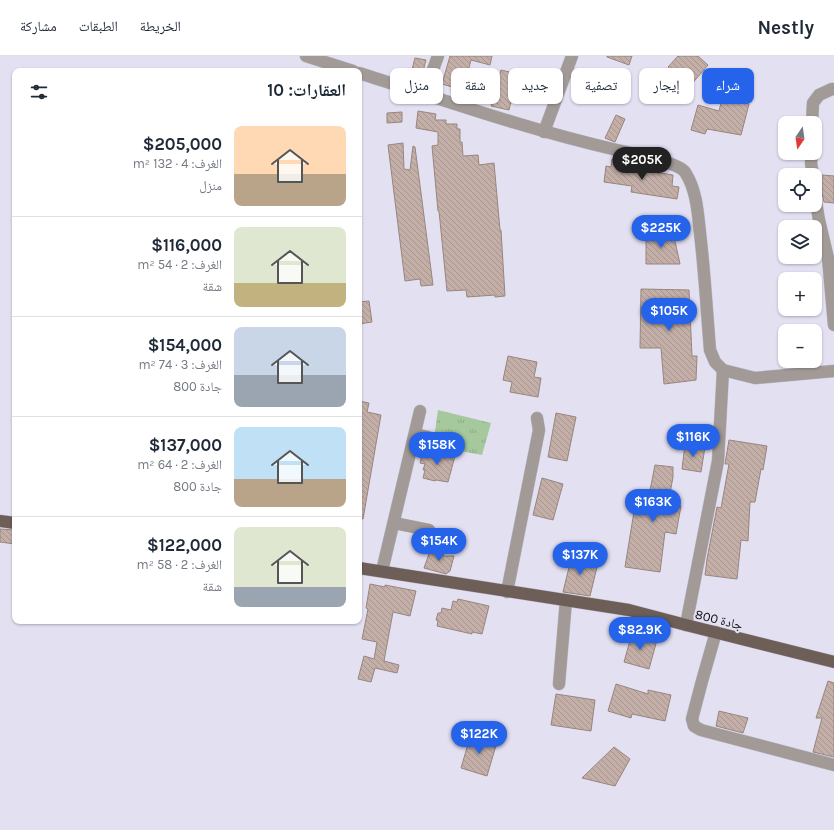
<!DOCTYPE html>
<html lang="ar">
<meta charset="utf-8">
<style>
:root{--surface:#fff;--page:#f2f2f3;--text:#1f2937;--muted:#747a83;--line:#e0e1e3;--accent:#2563eb}
body{margin:0;font-family:Karla,"Noto Naskh Arabic",sans-serif;background:var(--page);color:var(--text);direction:rtl;height:100vh;display:flex;flex-direction:column;font-size:15px;white-space:nowrap}
*{box-sizing:border-box;margin:0}
p{font-size:13px;color:var(--muted)}
.icon{flex:none;width:22px;height:22px;fill:none;stroke:currentColor;stroke-width:2;stroke-linecap:round;stroke-linejoin:round}
.map{position:relative;flex:1;overflow:hidden;direction:ltr}
.details{position:absolute;left:12px;top:12px;width:350px;height:556px;display:flex;flex-direction:column;background:var(--surface);border-radius:8px;box-shadow:0 1px 3px #0004;direction:rtl}
.details>*{flex:none}
.hud{position:absolute;left:374px;top:12px;width:380px;height:36px;direction:rtl;display:flex;gap:8px}
.needle{width:26px;rotate:193deg}
.buttons{position:absolute;left:778px;top:60px;display:grid;gap:8px}
.buttons a{display:grid;place-items:center;width:44px;height:44px;border-radius:8px;background:var(--surface);box-shadow:0 1px 3px #0004;font-size:20px}
.price{position:absolute;translate:-50% -34px;padding:0 9px;border-radius:14px;background:var(--accent);color:#fff;font-size:13px;line-height:26px;filter:drop-shadow(0 1px 2px #0008)}
.price::after{content:'';position:absolute;left:50%;top:24px;width:12px;height:9px;margin-left:-6px;background:inherit;clip-path:polygon(0 0,100% 0,50% 100%)}
.price.selected{background:#222;color:#fff}
ul{padding:0;list-style:none}
li{display:flex;align-items:center;gap:12px;height:100px;padding:0 16px}
li+li{border-top:1px solid var(--line)}
li span{display:grid;place-items:center;flex:none;width:112px;height:80px;border-radius:8px;color:#555}
li>.icon{margin-inline-start:auto}
span .icon{width:48px;height:48px;fill:#fffc;stroke-width:1}
li b{font-size:17px}
h2{display:flex;justify-content:space-between;align-items:center;height:48px;padding:0 16px;font-size:17px}
.chip{padding:0 14px;border-radius:8px;background:var(--surface);box-shadow:0 1px 3px #0004;font-size:14px;line-height:36px}
.chip.selected{background:var(--accent);color:#fff}
header{display:flex;align-items:center;gap:24px;box-sizing:border-box;height:56px;padding:0 20px;background:var(--surface);border-bottom:1px solid var(--line)}
header strong{font-size:19px}
nav{display:flex;gap:22px;margin-inline-start:auto;font-size:14px}
.map>svg:first-child{display:block}
.park{fill:url(#park-tufts)}
.building{fill:url(#building-back-hatch);stroke:#98857e}
.lines{fill:none;stroke-linecap:round;stroke-linejoin:round}
.minor-casing{stroke:#bebbcb;stroke-width:13}
.major-casing{stroke:#bebbcb;stroke-width:13}
.minor{stroke:#a29a96;stroke-width:12}
.major{stroke:#6d5e58;stroke-width:12}
.labels{text-anchor:middle;stroke-width:4;stroke-linejoin:round;paint-order:stroke}
.street-label{font-size:13px;fill:#15141a;stroke:#e3e0f2}
</style>
<header>
<strong>Nestly</strong>
<nav><a>الخريطة</a><a>الطبقات</a><a>مشاركة</a></nav>
</header>
<div class="map">
<svg width="834" height="774" viewBox="0 0 834 774">
<defs>
<pattern id="park-tufts" width="24" height="20" patternUnits="userSpaceOnUse"><rect width="24" height="20" fill="#a5c89c"/><path d="M3 7l-1-3M5 7V3M7 7l1-3M15 17l-1-3M17 17v-4M19 17l1-3" fill="none" stroke="#8dab86"/></pattern>
<pattern id="building-back-hatch" width="6" height="6" patternUnits="userSpaceOnUse"><rect width="6" height="6" fill="#c3afa8"/><path d="M-1 5l2 2M0 0l6 6M5-1l2 2" fill="none" stroke="#a79690"/></pattern>
</defs>
<rect width="100%" height="100%" fill="#e3e0f2"/>
<path class="park" d="M438 354 491 367 482 399 433 390Z"/>
<g class="building">
<path d="M450 0H492L490 9 471 4 463 34 460 33 459 38 451 35 452 31 442 28Z"/>
<path d="M607 0H632L629 9 607 1Z"/>
<path d="M678 0H698L708 9 690 30 668 11Z"/>
<path d="M415 2 426 4 420 27 409 25Z"/>
<path d="M501 14 518 18 509 54 491 50Z"/>
<path d="M722 43 749 48 741 79 707 73 705 78 691 74 698 49 719 55Z"/>
<path d="M418 55 436 58 435 64H446V68H457V73H460V86H462L463 100 478 99 479 109 494 107 500 174H501L505 240 495 241V239L467 241 466 234 447 235 439 155H438L432 90 438 89V76L416 72Z"/>
<path d="M402 56V66L387 67V57Z"/>
<path d="M616 59 625 63 615 86 605 82Z"/>
<path d="M403 87 404 113 410 114 413 90 415 91 433 229 421 230 420 223 405 225 388 89Z"/>
<path d="M612 103 621 104V111L673 119 672 130 679 131 677 143 631 136 632 130 604 126 606 110 611 111Z"/>
<path d="M822 119 834 120V147L824 146 822 137Z"/>
<path d="M673 176 680 208H646V178Z"/>
<path d="M641 233 689 234 692 300H697L696 324 664 328 661 292H640Z"/>
<path d="M369 245 372 266 359 268V246Z"/>
<path d="M508 300 537 306 534 321 541 322 538 341 510 336 512 326 503 324Z"/>
<path d="M359 345 369 347 367 356 381 359 363 463 359 462Z"/>
<path d="M556 357 576 361 567 405 548 401Z"/>
<path d="M729 384 767 390 763 414 761 413 755 446H750L748 485 741 484 737 523 705 519 707 503 717 451 721 452 729 408H725Z"/>
<path d="M685 388 705 391 701 416 682 413Z"/>
<path d="M426 395 436 397 437 395 455 400 448 426 436 424 435 425 423 422 425 414H423L425 408 420 407 422 399 424 400Z"/>
<path d="M655 409 673 411V421L668 448 681 450 676 478 665 476 660 516 625 511 636 443 648 445Z"/>
<path d="M542 422 563 428 553 464 533 459Z"/>
<path d="M0 473 15 474V488L0 486Z"/>
<path d="M431 492 444 496 443 500H454L450 515 446 518 424 512Z"/>
<path d="M572 499 598 507 590 540 563 536Z"/>
<path d="M370 528 385 531V529L416 535 410 560 393 556 384 605 399 609 397 617 375 612 371 626 358 623 364 600 374 603 377 586 362 583 368 553 366 552Z"/>
<path d="M458 543 489 550 482 578 472 576V578L437 570 438 565 436 564 438 557H441L442 552 451 554 453 545 457 546Z"/>
<path d="M632 577 657 584 649 613 624 606Z"/>
<path d="M828 625 834 627V701L813 696 822 662H816Z"/>
<path d="M616 628 648 638V634L671 639 665 665 632 658 631 662 608 655Z"/>
<path d="M556 638 595 644 591 675 551 669Z"/>
<path d="M719 655 748 662 743 677 716 670Z"/>
<path d="M471 678 497 686 487 720 461 712Z"/>
<path d="M614 691 630 703 615 730 582 722Z"/>
</g>
<g class="lines">
<defs>
<g id="minor">
<path d="M306 0 353 15"/>
<path d="M359 17C444 44 529 74 617 94 630 97 678 106 685 116 698 136 698 162 701 186 705 222 707 258 710 294L715 306 723 314 755 322 834 315"/>
<path d="M424 38 438 0"/>
<path d="M812 67 813 47 819 39 832 33H834"/>
<path d="M544 76 572 0"/>
<path d="M812 97 811 107 813 119"/>
<path d="M815 140 819 164 828 202 834 269"/>
<path d="M415 378 428 381 433 387"/>
<path d="M394 467 429 474 434 484"/>
<path d="M382 515 420 355"/>
<path d="M507 536 539 374 537 362"/>
<path d="M686 569 718 405 723 314"/>
<path d="M716 576 702 625 692 663 694 670 701 674 834 709"/>
<path d="M559 628 566 544"/>
</g>
<g id="major">
<path d="M0 465 15 467"/>
<path d="M359 512 629 554 686 569 834 606"/>
</g>
</defs>
<use href="#minor" class="minor-casing"/>
<use href="#major" class="major-casing"/>
<use href="#minor" class="minor"/>
<use href="#major" class="major"/>
</g>
<g class="labels">
<g class="street-label">
<text transform="translate(719 563) rotate(14)" y="5">جادة 800</text>
</g>
</g>
</svg>
<div class="buttons">
<a><svg class="needle" viewBox="-14 -14 28 28"><path d="M0-13l5 13h-10z" fill="#e53935"/><path d="M0 13l5-13h-10z" fill="#747a83"/></svg></a>
<a><svg class="icon" aria-label="locate" viewBox="0 0 24 24"><circle cx="12" cy="12" r="6"/><path d="M12 2v4M12 18v4M2 12h4M18 12h4"/></svg></a>
<a><svg class="icon" aria-label="layers" viewBox="0 0 24 24"><path d="M12 4l9 5-9 5-9-5zM3 14l9 5 9-5"/></svg></a>
<a>+</a>
<a>−</a>
</div>
<b class="price selected" style="left:642px;top:125px">$205K</b>
<b class="price" style="left:661px;top:193px">$225K</b>
<b class="price" style="left:669px;top:276px">$105K</b>
<b class="price" style="left:693px;top:402px">$116K</b>
<b class="price" style="left:437px;top:410px">$158K</b>
<b class="price" style="left:653px;top:467px">$163K</b>
<b class="price" style="left:439px;top:506px">$154K</b>
<b class="price" style="left:580px;top:520px">$137K</b>
<b class="price" style="left:640px;top:595px">$82.9K</b>
<b class="price" style="left:479px;top:699px">$122K</b>
<div class="hud">
<a class="chip selected">شراء</a>
<a class="chip">إيجار</a>
<a class="chip">تصفية</a>
<a class="chip">جديد</a>
<a class="chip">شقة</a>
<a class="chip">منزل</a>
</div>
<section class="details">
<h2>العقارات: 10<svg class="icon" aria-label="filters" viewBox="0 0 24 24"><path d="M4 7h16M4 17h16"/><circle cx="9" cy="7" r="2"/><circle cx="15" cy="17" r="2"/></svg></h2>
<ul>
<li><span style="background:linear-gradient(#ffd9b3 60%,#b9a48a 0)"><svg class="icon" aria-label="home" viewBox="0 0 24 24"><path d="M3 11l9-7 9 7M6 9v11h12V9"/></svg></span><div><b>$205,000</b><p>الغرف: 4 · 132 m²</p><p>منزل</p></div></li>
<li><span style="background:linear-gradient(#dfe7d0 70%,#c2b280 0)"><svg class="icon" aria-label="home" viewBox="0 0 24 24"><path d="M3 11l9-7 9 7M6 9v11h12V9"/></svg></span><div><b>$116,000</b><p>الغرف: 2 · 54 m²</p><p>شقة</p></div></li>
<li><span style="background:linear-gradient(#c9d6e8 60%,#9aa5b1 0)"><svg class="icon" aria-label="home" viewBox="0 0 24 24"><path d="M3 11l9-7 9 7M6 9v11h12V9"/></svg></span><div><b>$154,000</b><p>الغرف: 3 · 74 m²</p><p>جادة 800</p></div></li>
<li><span style="background:linear-gradient(#bfe0f5 65%,#b9a48a 0)"><svg class="icon" aria-label="home" viewBox="0 0 24 24"><path d="M3 11l9-7 9 7M6 9v11h12V9"/></svg></span><div><b>$137,000</b><p>الغرف: 2 · 64 m²</p><p>جادة 800</p></div></li>
<li><span style="background:linear-gradient(#dfe7d0 75%,#9aa5b1 0)"><svg class="icon" aria-label="home" viewBox="0 0 24 24"><path d="M3 11l9-7 9 7M6 9v11h12V9"/></svg></span><div><b>$122,000</b><p>الغرف: 2 · 58 m²</p><p>شقة</p></div></li>
</ul>
</section>
</div>
